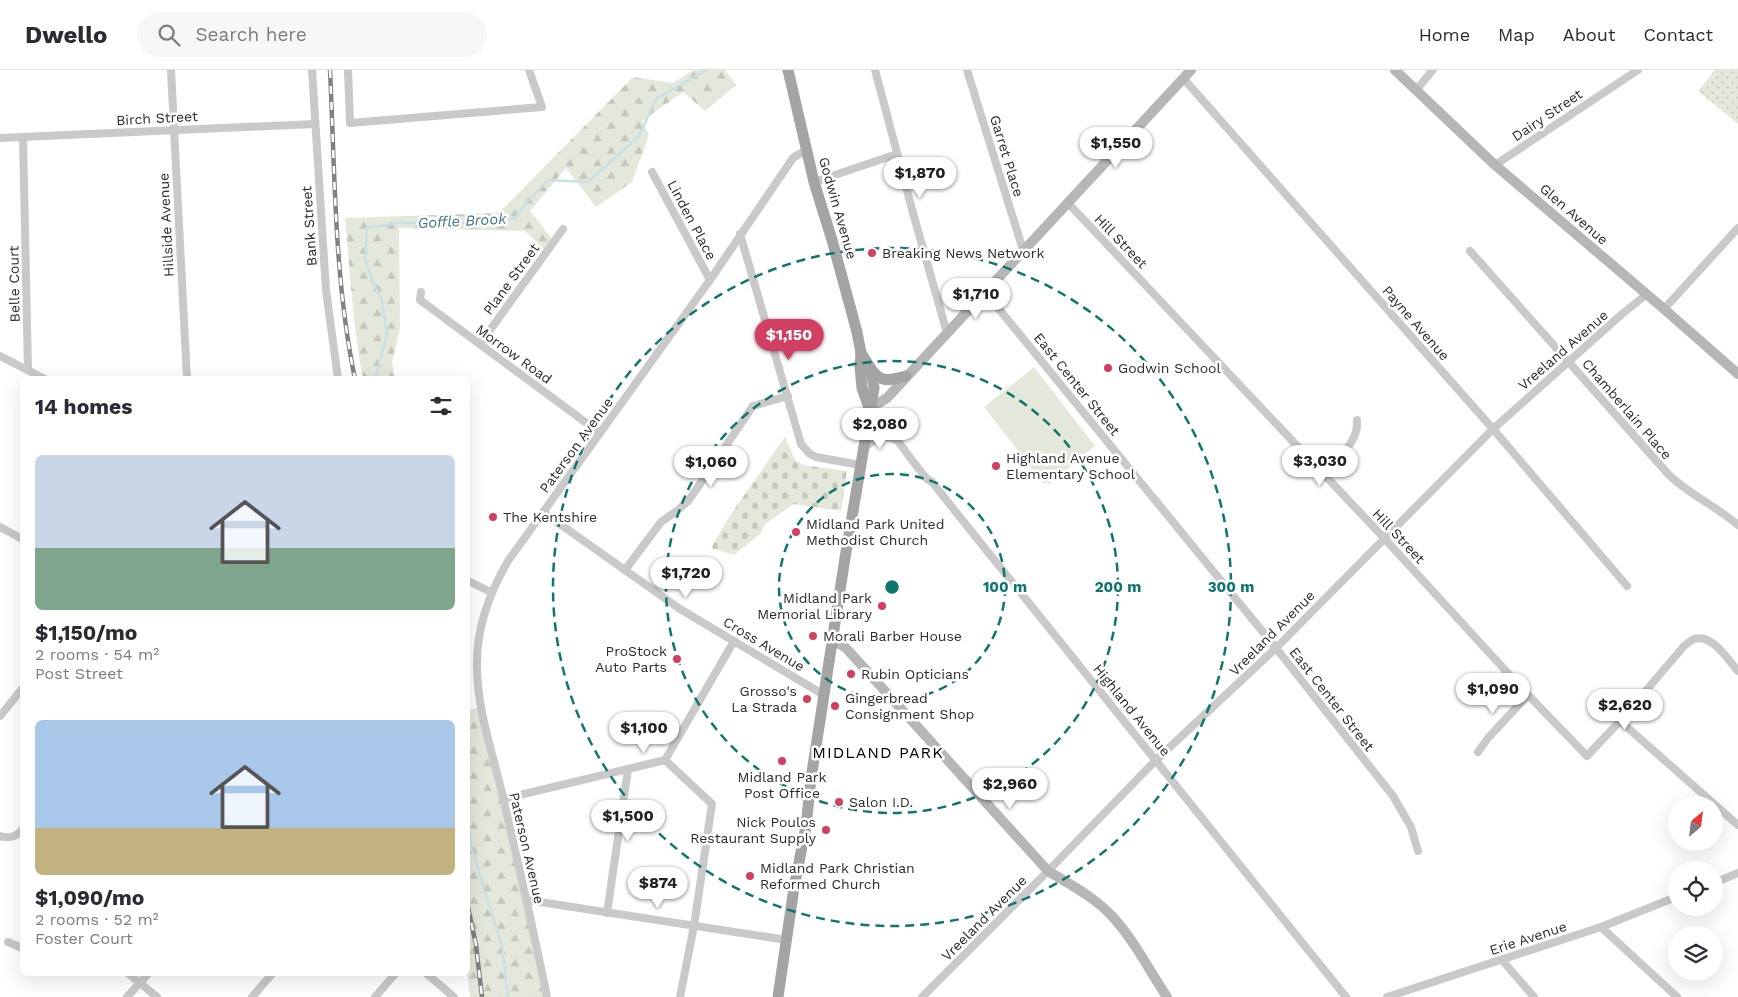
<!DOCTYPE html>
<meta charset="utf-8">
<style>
:root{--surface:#fff;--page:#f7f7f7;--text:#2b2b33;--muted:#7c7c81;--line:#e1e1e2;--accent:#d13f62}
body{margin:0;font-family:"Work Sans",sans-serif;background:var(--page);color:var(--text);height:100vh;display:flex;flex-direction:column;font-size:19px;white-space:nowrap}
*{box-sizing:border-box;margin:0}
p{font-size:16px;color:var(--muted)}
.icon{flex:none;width:28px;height:28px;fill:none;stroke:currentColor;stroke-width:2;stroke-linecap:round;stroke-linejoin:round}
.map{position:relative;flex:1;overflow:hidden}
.drawer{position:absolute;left:20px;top:306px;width:450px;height:600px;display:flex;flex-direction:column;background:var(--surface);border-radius:8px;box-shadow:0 5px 20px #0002}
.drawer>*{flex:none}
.needle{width:32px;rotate:28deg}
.tools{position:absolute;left:1668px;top:726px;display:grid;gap:10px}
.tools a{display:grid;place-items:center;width:55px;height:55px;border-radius:50%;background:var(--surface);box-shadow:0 5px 20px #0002;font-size:25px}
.price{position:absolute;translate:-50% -42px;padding:0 11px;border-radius:18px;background:#fff;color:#222;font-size:16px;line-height:32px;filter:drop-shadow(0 1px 2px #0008)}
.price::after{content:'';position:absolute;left:50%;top:30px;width:15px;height:11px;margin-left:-8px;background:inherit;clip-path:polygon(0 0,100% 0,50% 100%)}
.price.on{background:var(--accent);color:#fff}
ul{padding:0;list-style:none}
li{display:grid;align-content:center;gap:10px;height:265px;padding:0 15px}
li span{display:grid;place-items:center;height:155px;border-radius:8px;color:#555}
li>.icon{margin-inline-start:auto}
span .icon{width:90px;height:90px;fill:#fffc;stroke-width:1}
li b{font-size:21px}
h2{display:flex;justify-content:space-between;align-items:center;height:60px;padding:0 15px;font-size:21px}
header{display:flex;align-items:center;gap:30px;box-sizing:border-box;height:70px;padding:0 25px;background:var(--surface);border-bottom:1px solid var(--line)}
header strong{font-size:24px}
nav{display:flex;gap:28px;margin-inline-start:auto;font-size:18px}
.search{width:350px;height:45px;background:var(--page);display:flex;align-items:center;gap:12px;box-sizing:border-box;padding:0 18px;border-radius:28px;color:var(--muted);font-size:19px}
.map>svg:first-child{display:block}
.grass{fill:#e4e8db}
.forest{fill:url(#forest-firs)}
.cemetery{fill:url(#cemetery-stones)}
.park{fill:url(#park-dots)}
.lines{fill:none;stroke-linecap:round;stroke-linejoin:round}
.stream{stroke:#c8e0e6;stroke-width:2.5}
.street{stroke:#c9c9c9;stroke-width:8}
.secondary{stroke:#b6b6b6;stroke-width:10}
.primary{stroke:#a4a4a4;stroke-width:11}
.rail-casing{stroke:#818181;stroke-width:4.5}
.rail{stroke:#fff;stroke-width:2.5;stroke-dasharray:8;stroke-linecap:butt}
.ring{fill:none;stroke:#0f766e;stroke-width:2.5;stroke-dasharray:9 6}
.poi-dot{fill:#d13f62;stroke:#fff;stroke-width:2}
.labels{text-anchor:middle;stroke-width:5;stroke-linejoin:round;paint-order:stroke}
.street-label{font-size:14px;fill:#2c2c2c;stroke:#fff}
.poi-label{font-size:14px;fill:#2c2c2c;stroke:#fff;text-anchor:start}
.water-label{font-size:15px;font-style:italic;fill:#437684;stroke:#fff}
.quarter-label{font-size:16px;letter-spacing:1px;fill:#000;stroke:#fff}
.centre{fill:#0f766e;stroke:#fff;stroke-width:2.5}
.ring-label{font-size:15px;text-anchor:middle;font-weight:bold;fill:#0f766e;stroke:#fff;stroke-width:5;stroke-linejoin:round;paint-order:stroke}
</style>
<header>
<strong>Dwello</strong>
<div class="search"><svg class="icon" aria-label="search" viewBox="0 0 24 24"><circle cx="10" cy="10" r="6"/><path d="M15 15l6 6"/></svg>Search here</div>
<nav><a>Home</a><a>Map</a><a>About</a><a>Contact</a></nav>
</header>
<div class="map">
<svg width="1738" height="927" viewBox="0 0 1738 927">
<defs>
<pattern id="forest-firs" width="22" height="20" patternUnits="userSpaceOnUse" patternTransform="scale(1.25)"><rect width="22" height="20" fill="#e4e8db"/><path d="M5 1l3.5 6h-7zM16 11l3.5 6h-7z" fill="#c4c7bc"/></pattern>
<pattern id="cemetery-stones" width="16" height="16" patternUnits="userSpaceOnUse" patternTransform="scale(1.25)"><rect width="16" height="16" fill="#e4e8db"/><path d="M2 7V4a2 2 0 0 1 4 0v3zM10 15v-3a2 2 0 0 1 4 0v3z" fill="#c4c7bc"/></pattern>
<pattern id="park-dots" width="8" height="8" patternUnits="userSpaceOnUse" patternTransform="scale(1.25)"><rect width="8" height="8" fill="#e4e8db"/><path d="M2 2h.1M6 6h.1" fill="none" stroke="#c4c7bc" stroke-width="1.8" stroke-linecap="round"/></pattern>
</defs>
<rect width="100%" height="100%" fill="#fff"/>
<path class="grass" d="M1034 297 1095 376 1049 414 1047 412 1044 414 984 337Z"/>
<g class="forest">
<path d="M694 0H725L736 15 705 41 683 22 642 51 649 65 632 112 596 137 566 98 530 141 553 170 545 180 525 161 399 158 400 258 392 292 395 309H363C353 256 350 202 345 148L499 143 633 7 673 13Z"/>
<path d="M482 637 544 927H470L467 904 468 640Z"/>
</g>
<path class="cemetery" d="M785 367 795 390 803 395 847 401 841 441 794 434 765 454 760 464 734 485 711 478 729 447Z"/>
<path class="park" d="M1715 0H1738V54L1698 21Z"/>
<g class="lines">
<g class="stream">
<path d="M376 309V305L387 265 382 230 372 210 365 189 367 158 398 153H461L515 148 527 132 548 110 588 112 639 66 656 29 706 0"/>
<path d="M468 753 472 779 502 876 508 927"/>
</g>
<g class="street">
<path d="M171 0 187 309"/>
<path d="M312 0 326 220 338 309"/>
<path d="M348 0 350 53 542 37 529 0"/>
<path d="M875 0 913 143 947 263"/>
<path d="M967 0 1023 180"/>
<path d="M1183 8 1493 359 1627 516"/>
<path d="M1416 20 1433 0"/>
<path d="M23 67 28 300"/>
<path d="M0 68 314 54"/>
<path d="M1495 95 1638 0"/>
<path d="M652 102 710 210"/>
<path d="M814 112 897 84"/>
<path d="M1068 133 1384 468 1528 625 1587 686 1620 651 1684 576C1687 574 1691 570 1694 569 1712 563 1728 590 1738 601"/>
<path d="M740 164 801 374 810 384 816 387 860 395"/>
<path d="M1470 181 1669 405C1690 425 1716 436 1738 455"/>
<path d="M421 222 420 230 600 363"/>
<path d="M985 222 1276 578 1393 726 1411 757 1418 781"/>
<path d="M1664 239 1738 158"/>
<path d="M480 274 563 159"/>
<path d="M0 286 45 309"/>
<path d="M869 339C885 351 887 356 898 371 907 384 917 397 927 409L932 412 975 466 1346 927"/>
<path d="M862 379C876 369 881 363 897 370"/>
<path d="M1322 403C1337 387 1359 374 1357 350"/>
<path d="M543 442 680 539 824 625"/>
<path d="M0 457 22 469"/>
<path d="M625 500 661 452 678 440 689 430 753 336 788 326"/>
<path d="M468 511 491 522"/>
<path d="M0 646 22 619"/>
<path d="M1620 651 1738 755"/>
<path d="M1478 682 1488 668 1528 625"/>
<path d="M665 690 712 734 694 856 680 927"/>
<path d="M503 729 665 690 734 571"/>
<path d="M0 766C9 769 16 767 22 760"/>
<path d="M1714 813 1738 803"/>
<path d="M527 830 787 870"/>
<path d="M607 843 628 699"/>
<path d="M1601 857 1677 927"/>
<path d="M8 872 22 878"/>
<path d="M1502 890 1534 927"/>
<path d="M129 904 157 927"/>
<path d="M427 904 454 927"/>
<path d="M127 927 148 904"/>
<path d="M252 927 272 904"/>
<path d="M375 927 395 904"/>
<path d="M547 927C533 857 517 788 501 719 491 677 476 635 477 592 477 555 490 522 508 491L710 210 793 88 806 80"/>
<path d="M922 927 1048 801 1156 690 1276 578 1493 359 1622 244 1647 224"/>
<path d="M1387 927 1601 857 1676 827"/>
</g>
<g class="secondary">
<path d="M1395 0 1495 95 1664 239 1738 304"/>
<path d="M869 339 887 328 1191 0"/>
<path d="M833 570 846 578 1048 801C1071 815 1094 827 1112 846 1134 870 1149 900 1167 927"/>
</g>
<g class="primary">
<path d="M788 0 814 112 832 170 857 262 861 283 860 297 862 318 869 338"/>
<path d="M871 299C882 314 890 310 906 306"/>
<path d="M778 927 794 818 806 756 811 709 845 488 874 318 870 297 861 283"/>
</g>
<defs>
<g id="rail">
<path d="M330 0C335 103 334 208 355 309"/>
<path d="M468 837 476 875 482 927"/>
</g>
</defs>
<use href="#rail" class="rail-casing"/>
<use href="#rail" class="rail"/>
</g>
<g class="ring">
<circle cx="892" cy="517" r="113"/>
<circle cx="892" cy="517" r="226"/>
<circle cx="892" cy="517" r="339"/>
</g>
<g class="poi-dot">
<circle cx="872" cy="183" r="5"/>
<circle cx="1108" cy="298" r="5"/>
<circle cx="996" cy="396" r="5"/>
<circle cx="493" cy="447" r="5"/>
<circle cx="796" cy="462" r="5"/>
<circle cx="882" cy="536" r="5"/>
<circle cx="813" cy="566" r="5"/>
<circle cx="677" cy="589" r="5"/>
<circle cx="851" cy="604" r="5"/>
<circle cx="807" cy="629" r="5"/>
<circle cx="835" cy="636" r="5"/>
<circle cx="782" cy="691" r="5"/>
<circle cx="839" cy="732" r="5"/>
<circle cx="826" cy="760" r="5"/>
<circle cx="750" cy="806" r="5"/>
</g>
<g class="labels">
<g class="street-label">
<text transform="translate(1547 45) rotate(-34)" y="5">Dairy Street</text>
<text transform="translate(157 48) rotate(-3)" y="5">Birch Street</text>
<text transform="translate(1007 86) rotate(73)" y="5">Garret Place</text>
<text transform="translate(838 138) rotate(74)" y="5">Godwin Avenue</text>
<text transform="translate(1574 144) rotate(41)" y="5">Glen Avenue</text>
<text transform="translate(692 150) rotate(62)" y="5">Linden Place</text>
<text transform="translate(166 155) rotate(-93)" y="5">Hillside Avenue</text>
<text transform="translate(309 156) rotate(-94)" y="5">Bank Street</text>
<text transform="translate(1121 171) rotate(46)" y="5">Hill Street</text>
<text transform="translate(511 209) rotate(-54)" y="5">Plane Street</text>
<text transform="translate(14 214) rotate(-91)" y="5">Belle Court</text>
<text transform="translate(1416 253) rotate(49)" y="5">Payne Avenue</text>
<text transform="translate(1563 280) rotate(-41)" y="5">Vreeland Avenue</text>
<text transform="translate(514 284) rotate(36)" y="5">Morrow Road</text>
<text transform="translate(1077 314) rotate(51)" y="5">East Center Street</text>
<text transform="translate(1627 339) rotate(49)" y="5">Chamberlain Place</text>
<text transform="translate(576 375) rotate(-54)" y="5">Paterson Avenue</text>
<text transform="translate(1399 466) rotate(47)" y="5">Hill Street</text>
<text transform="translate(1272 563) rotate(-45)" y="5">Vreeland Avenue</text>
<text transform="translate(764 574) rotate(31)" y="5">Cross Avenue</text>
<text transform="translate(1332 629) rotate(52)" y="5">East Center Street</text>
<text transform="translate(1132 640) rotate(51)" y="5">Highland Avenue</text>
<text transform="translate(527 778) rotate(77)" y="5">Paterson Avenue</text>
<text transform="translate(984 848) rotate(-45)" y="5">Vreeland Avenue</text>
<text transform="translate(1528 868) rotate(-18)" y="5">Erie Avenue</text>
</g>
<g class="poi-label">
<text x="882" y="188">Breaking News Network</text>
<text x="1118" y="303">Godwin School</text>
<text x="1006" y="393">Highland Avenue<tspan x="1006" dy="16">Elementary School</tspan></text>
<text x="503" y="452">The Kentshire</text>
<text x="806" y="459">Midland Park United<tspan x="806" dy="16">Methodist Church</tspan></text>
<text x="872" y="533" text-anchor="end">Midland Park<tspan x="872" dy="16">Memorial Library</tspan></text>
<text x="823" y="571">Morali Barber House</text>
<text x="667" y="586" text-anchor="end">ProStock<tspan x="667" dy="16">Auto Parts</tspan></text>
<text x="861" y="609">Rubin Opticians</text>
<text x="797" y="626" text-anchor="end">Grosso's<tspan x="797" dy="16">La Strada</tspan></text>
<text x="845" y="633">Gingerbread<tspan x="845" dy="16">Consignment Shop</tspan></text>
<text x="782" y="712" text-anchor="middle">Midland Park<tspan x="782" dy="16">Post Office</tspan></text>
<text x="849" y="737">Salon I.D.</text>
<text x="816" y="757" text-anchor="end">Nick Poulos<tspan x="816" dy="16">Restaurant Supply</tspan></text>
<text x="760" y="803">Midland Park Christian<tspan x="760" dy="16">Reformed Church</tspan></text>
</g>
<g class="water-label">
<text transform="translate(462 151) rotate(-3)" y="5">Goffle Brook</text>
</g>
<g class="quarter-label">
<text x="878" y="688">MIDLAND PARK</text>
</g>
</g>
<circle cx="892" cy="517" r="8" class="centre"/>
<g class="ring-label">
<text x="1005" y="522">100 m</text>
<text x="1118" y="522">200 m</text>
<text x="1231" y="522">300 m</text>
</g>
</svg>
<div class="tools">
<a><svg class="needle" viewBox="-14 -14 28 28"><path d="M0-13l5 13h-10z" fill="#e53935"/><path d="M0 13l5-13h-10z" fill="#7c7c81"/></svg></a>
<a><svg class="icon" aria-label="locate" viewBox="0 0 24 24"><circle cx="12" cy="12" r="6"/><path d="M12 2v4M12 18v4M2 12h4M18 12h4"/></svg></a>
<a><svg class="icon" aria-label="layers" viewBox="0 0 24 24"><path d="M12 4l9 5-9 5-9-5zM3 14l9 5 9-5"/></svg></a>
</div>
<b class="price" style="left:1116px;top:99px">$1,550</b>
<b class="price" style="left:920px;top:129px">$1,870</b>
<b class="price" style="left:976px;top:250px">$1,710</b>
<b class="price on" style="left:789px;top:291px">$1,150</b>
<b class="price" style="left:880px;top:380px">$2,080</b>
<b class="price" style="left:1320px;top:417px">$3,030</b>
<b class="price" style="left:711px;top:418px">$1,060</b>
<b class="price" style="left:686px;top:529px">$1,720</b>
<b class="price" style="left:1493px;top:645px">$1,090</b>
<b class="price" style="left:1625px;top:661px">$2,620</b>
<b class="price" style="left:644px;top:684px">$1,100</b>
<b class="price" style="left:1010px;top:740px">$2,960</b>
<b class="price" style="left:628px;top:772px">$1,500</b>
<b class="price" style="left:658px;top:839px">$874</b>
<section class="drawer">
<h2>14 homes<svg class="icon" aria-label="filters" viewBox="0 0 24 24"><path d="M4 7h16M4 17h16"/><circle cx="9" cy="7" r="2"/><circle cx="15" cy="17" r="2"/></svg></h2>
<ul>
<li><span style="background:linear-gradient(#c9d6e8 60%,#7fa58c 0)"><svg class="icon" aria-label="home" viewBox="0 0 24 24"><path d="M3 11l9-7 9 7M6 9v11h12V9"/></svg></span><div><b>$1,150/mo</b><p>2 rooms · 54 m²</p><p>Post Street</p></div></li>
<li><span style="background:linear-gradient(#a9c7e8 70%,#c2b280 0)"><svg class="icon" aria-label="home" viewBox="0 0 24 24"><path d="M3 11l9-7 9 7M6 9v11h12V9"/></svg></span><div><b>$1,090/mo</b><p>2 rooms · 52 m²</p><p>Foster Court</p></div></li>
</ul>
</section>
</div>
